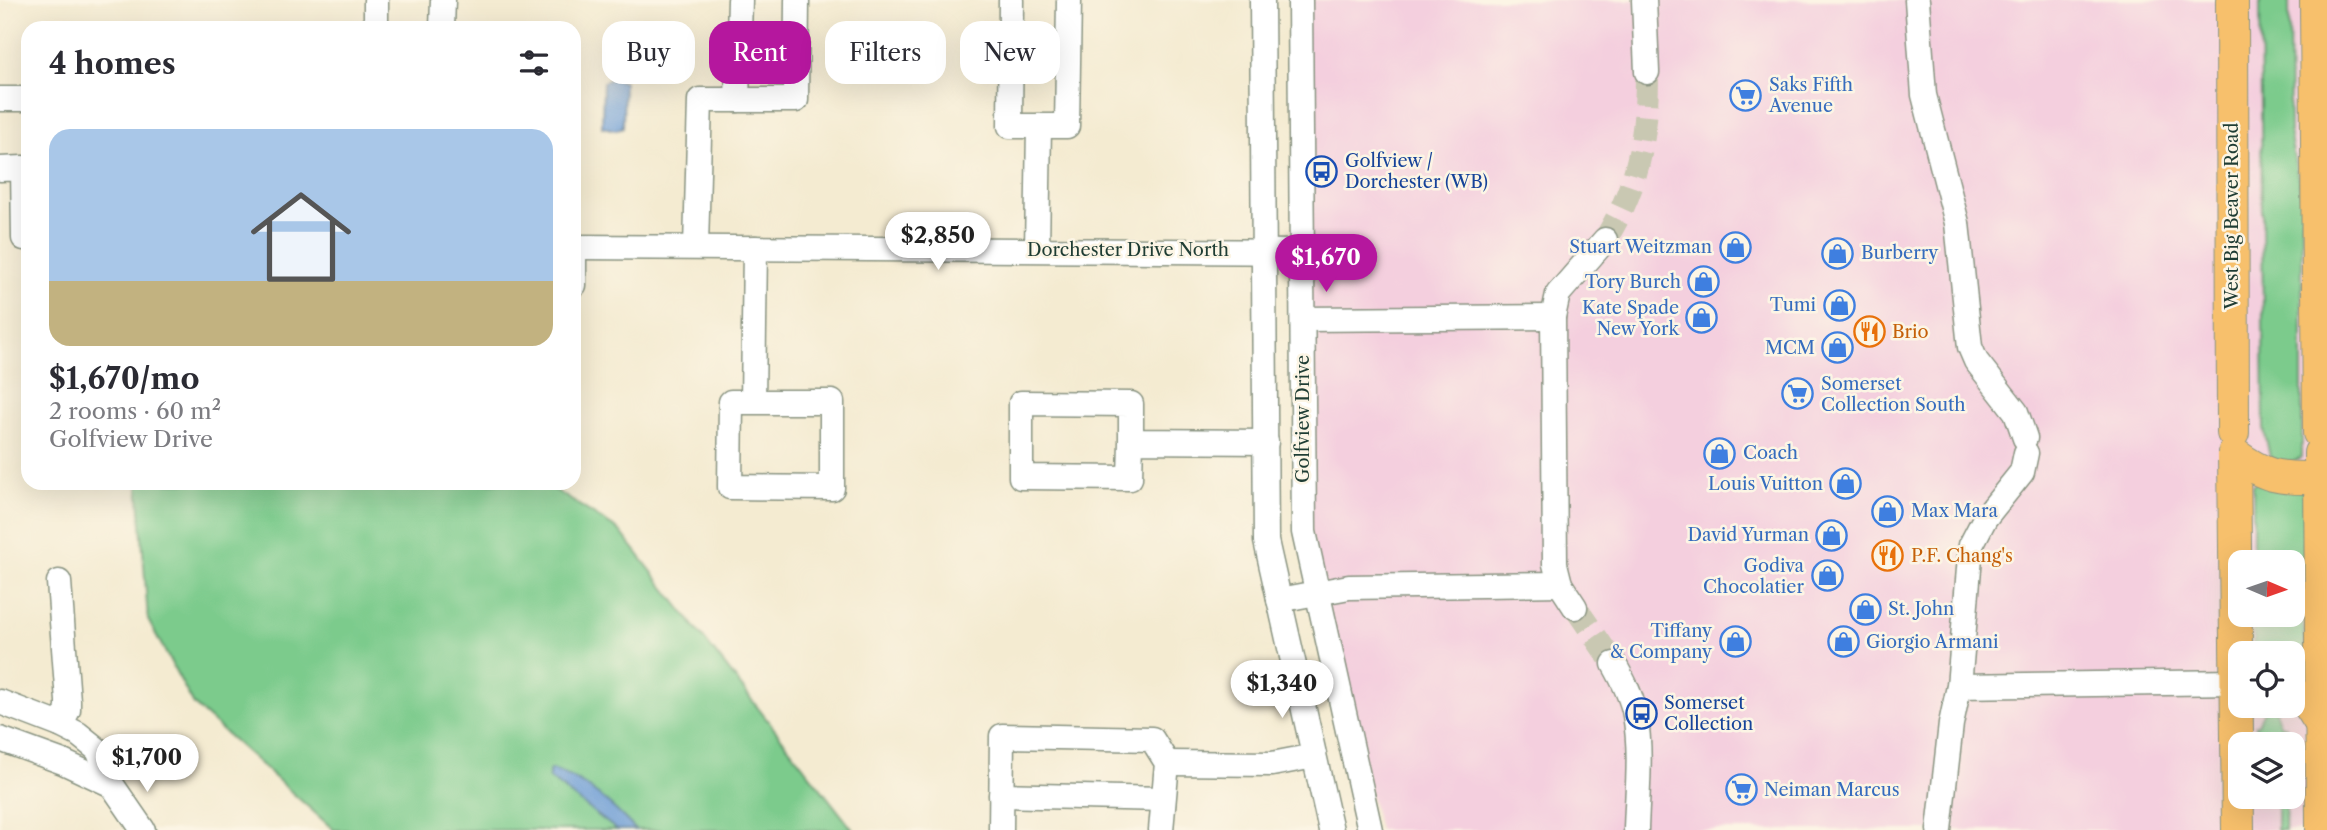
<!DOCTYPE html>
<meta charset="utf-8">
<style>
:root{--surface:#fff;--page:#f7f7f7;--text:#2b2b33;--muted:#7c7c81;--line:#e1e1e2;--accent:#b5179e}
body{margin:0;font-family:"Libre Caslon Text",serif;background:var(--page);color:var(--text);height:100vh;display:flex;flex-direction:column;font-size:26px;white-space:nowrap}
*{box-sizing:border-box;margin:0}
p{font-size:23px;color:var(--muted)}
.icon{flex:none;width:38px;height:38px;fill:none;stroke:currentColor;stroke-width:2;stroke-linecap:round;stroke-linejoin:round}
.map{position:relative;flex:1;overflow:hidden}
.sheet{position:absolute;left:21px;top:21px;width:560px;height:469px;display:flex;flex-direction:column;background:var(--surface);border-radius:21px;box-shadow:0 7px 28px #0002}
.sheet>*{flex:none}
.hud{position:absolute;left:602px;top:21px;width:665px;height:63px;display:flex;gap:14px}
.needle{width:46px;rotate:92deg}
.controls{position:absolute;left:2228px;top:550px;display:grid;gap:14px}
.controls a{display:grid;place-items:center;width:77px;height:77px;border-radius:14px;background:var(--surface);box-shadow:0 7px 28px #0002;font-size:35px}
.price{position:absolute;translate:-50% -60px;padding:0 16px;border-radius:24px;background:#fff;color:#222;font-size:23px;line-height:46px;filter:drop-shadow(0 2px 4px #0008)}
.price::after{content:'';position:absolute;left:50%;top:42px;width:21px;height:16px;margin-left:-10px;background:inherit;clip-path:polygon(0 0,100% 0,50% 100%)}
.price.current{background:var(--accent);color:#fff}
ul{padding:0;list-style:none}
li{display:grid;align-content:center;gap:14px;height:371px;padding:0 28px}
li+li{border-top:2px solid var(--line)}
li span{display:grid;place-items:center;height:217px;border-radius:21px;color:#555}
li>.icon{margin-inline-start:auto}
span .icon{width:126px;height:126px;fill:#fffc;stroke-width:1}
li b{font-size:30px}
h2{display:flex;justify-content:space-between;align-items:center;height:84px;padding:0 28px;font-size:30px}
.tag{padding:0 24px;border-radius:21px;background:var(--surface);box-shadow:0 7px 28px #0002;font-size:24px;line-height:63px}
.tag.current{background:var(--accent);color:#fff}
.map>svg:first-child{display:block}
.built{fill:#f4cfde;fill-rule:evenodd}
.green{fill:#7bcb8c;stroke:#4d8460;stroke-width:2}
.water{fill:#6c9cd6;stroke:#466c85;stroke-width:2}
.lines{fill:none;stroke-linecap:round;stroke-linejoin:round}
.minor-tunnel{stroke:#c9c8b2;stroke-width:24;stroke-dasharray:24 12;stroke-linecap:butt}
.minor-casing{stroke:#8a9482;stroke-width:27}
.major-casing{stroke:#8a9482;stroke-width:34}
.minor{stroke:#fff;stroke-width:24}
.major{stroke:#f7c06c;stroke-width:32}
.labels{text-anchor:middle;stroke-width:5;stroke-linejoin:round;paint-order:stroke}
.shop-label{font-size:18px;fill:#366cbe;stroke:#fcf5e5;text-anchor:end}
.transit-label{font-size:18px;fill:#164399;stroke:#fcf5e5;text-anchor:start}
.street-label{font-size:18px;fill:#1f3d34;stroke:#fcf5e5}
.food-label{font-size:18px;fill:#c56008;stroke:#fcf5e5;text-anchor:start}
</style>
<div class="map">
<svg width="2327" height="830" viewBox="0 0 2327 830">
<rect width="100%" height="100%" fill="#fcf5e5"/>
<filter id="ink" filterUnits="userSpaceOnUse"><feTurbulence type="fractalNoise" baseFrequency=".0143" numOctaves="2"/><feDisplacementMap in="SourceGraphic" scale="14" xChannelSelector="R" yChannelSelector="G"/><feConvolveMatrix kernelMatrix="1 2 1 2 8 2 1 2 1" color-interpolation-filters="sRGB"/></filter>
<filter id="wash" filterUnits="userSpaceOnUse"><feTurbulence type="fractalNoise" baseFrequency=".00686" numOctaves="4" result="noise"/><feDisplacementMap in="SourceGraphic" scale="28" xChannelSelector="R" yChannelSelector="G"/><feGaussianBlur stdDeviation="1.57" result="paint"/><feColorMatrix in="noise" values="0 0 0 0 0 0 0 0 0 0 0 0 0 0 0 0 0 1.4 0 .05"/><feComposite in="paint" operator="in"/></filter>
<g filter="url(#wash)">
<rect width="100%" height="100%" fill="#f4ebd1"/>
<path class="built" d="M1305 0H2327V830H1379L1311 533ZM2240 562H2292V614H2240ZM2240 653H2292V705H2240ZM2240 744H2292V796H2240Z"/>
<g class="green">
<path d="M2260 0H2289L2290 137 2302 199V457C2290 464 2282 464 2270 457L2264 429Z"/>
<path d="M2257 482 2301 490 2304 495V664L2300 667 2293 662 2292 653H2254V614H2292V562H2253V485Z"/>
<path d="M138 483H544L620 531 853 830H334L194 705 148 620Z"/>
<path d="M2265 709H2274L2281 726H2286V744H2261L2255 725 2258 724Z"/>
<path d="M2277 796H2286L2285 830H2277Z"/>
</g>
<g class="water">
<path d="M611 79 624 82 623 127 616 130 602 127 603 82Z"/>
<path d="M552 769C584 779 613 806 636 830H617L549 778V771Z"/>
</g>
</g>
<g filter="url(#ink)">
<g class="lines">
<g class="minor-tunnel">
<path d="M1605 240C1639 185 1647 136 1647 72"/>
<path d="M1575 607 1614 664"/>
</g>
<defs>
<g id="minor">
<path d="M1011 0 1010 126H1039"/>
<path d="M1262 0 1266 541 1331 830"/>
<path d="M1300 0 1304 532 1370 830"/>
<path d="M1644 0 1647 72"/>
<path d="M1917 0 1924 95 1957 223 1970 347 1976 361 2016 412 2025 438"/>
<path d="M376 28V0"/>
<path d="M442 28 443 0"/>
<path d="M0 99H28"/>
<path d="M737 100H796L797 0"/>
<path d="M0 169 23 168 24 238"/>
<path d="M574 247 1303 252"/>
<path d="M696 247 700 100H737L740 0"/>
<path d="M1037 249 1039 126H1067L1069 0"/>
<path d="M574 285V247"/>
<path d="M1303 319 1553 317"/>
<path d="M753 402H832V488L730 487 731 402H753L755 248"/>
<path d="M1131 441 1130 478 1021 477V403L1131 404V441L1266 442"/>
<path d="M59 582 68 701V710L60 725"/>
<path d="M1279 600 1349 587 1560 584"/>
<path d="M1575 607 1560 584 1555 564 1553 317 1558 294 1605 240"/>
<path d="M1614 664C1623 680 1632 697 1635 715 1642 752 1637 793 1636 830"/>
<path d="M1959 686 2236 682"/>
<path d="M0 702 60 725 78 734 98 750 112 785 143 830"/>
<path d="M0 739 63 762 112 785"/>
<path d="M1167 763 1272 764 1314 756"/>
<path d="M1001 795 1163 799"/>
<path d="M1001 830 1002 736 1152 739 1167 763 1161 830"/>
<path d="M1939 830 1951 724 1959 686 1971 545 1985 518 2022 472 2026 453"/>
</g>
<g id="major">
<path d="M2232 0 2233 433"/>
<path d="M2316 0 2319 433"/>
<path d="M2320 453 2322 830"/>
<path d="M2234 454 2238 830"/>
<path d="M2234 454C2268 479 2279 478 2320 478"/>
<path d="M2292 692 2309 705 2321 724"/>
</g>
</defs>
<use href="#minor" class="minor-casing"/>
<use href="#major" class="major-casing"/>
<use href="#minor" class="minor"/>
<use href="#major" class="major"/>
</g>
</g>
<defs>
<symbol id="supermarket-ring" viewBox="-11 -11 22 22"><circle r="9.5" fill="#fcf5e5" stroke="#3f7fe0" stroke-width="1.5"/><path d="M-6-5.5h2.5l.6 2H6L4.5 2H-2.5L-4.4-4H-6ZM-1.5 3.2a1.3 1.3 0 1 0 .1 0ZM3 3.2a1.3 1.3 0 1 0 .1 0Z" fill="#3f7fe0"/></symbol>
<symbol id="bus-ring" viewBox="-11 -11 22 22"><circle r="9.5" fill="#fcf5e5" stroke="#1a4fb4" stroke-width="1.5"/><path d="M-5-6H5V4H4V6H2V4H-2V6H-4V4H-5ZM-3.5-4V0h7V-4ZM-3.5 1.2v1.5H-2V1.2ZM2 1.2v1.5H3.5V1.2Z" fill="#1a4fb4"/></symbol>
<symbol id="shop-ring" viewBox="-11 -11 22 22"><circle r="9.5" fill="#fcf5e5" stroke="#3f7fe0" stroke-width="1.5"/><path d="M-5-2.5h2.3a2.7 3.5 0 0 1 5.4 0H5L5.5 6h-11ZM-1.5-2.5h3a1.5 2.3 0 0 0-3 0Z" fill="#3f7fe0"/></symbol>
<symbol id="restaurant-ring" viewBox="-11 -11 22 22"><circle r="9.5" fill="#fcf5e5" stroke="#e8710a" stroke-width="1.5"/><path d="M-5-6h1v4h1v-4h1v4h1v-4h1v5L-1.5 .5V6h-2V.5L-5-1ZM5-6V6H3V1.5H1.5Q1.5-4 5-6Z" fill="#e8710a"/></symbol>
</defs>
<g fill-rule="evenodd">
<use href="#supermarket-ring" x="1728" y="78" width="35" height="35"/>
<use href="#bus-ring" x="1304" y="154" width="35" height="35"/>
<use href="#shop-ring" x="1718" y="230" width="35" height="35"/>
<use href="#shop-ring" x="1820" y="236" width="35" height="35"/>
<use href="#shop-ring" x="1686" y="264" width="35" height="35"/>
<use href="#shop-ring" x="1822" y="288" width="35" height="35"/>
<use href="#shop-ring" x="1684" y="300" width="35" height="35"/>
<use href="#restaurant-ring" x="1852" y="314" width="35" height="35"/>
<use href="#shop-ring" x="1820" y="330" width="35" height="35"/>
<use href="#supermarket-ring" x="1780" y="376" width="35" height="35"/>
<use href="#shop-ring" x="1702" y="436" width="35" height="35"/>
<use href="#shop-ring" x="1828" y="466" width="35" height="35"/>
<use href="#shop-ring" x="1870" y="494" width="35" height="35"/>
<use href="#shop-ring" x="1814" y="518" width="35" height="35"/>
<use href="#restaurant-ring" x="1870" y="538" width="35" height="35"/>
<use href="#shop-ring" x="1810" y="558" width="35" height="35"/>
<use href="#shop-ring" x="1848" y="592" width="35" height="35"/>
<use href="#shop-ring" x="1718" y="624" width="35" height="35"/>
<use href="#shop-ring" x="1826" y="624" width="35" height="35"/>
<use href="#bus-ring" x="1624" y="696" width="35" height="35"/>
<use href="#supermarket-ring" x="1724" y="772" width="35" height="35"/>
</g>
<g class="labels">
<g class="shop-label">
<text x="1769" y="91" text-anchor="start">Saks Fifth<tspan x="1769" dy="21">Avenue</tspan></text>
<text x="1712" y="253">Stuart Weitzman</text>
<text x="1861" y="259" text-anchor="start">Burberry</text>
<text x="1681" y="288">Tory Burch</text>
<text x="1816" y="311">Tumi</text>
<text x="1679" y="314">Kate Spade<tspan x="1679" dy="21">New York</tspan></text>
<text x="1815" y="354">MCM</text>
<text x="1821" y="390" text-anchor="start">Somerset<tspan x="1821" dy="21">Collection South</tspan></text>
<text x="1743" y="459" text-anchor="start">Coach</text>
<text x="1823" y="490">Louis Vuitton</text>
<text x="1911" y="517" text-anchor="start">Max Mara</text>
<text x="1809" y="541">David Yurman</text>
<text x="1804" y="572">Godiva<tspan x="1804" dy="21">Chocolatier</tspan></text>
<text x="1888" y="615" text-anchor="start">St. John</text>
<text x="1712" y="637">Tiffany<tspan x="1712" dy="21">&amp; Company</tspan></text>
<text x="1866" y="648" text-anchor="start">Giorgio Armani</text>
<text x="1764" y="796" text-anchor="start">Neiman Marcus</text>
</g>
<g class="transit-label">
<text x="1345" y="167">Golfview /<tspan x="1345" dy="21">Dorchester (WB)</tspan></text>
<text x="1664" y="709">Somerset<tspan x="1664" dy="21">Collection</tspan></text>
</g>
<g class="street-label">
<text transform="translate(2232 216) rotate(-90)" y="6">West Big Beaver Road</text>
<text x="1128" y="256">Dorchester Drive North</text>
<text transform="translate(1303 419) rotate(-90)" y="6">Golfview Drive</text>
</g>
<g class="food-label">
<text x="1892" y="338">Brio</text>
<text x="1911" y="562">P.F. Chang's</text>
</g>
</g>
</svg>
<div class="controls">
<a><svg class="needle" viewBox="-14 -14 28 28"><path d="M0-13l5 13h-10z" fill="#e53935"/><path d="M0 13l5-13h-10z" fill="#7c7c81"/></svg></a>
<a><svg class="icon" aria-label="locate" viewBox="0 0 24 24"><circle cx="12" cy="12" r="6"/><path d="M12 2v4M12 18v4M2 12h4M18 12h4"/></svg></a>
<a><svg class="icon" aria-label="layers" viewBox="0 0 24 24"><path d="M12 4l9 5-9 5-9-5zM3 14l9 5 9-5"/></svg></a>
</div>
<b class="price" style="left:938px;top:272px">$2,850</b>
<b class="price current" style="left:1326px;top:294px">$1,670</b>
<b class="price" style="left:1282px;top:720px">$1,340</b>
<b class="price" style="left:147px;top:794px">$1,700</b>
<div class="hud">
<a class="tag">Buy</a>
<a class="tag current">Rent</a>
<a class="tag">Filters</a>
<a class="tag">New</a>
</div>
<section class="sheet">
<h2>4 homes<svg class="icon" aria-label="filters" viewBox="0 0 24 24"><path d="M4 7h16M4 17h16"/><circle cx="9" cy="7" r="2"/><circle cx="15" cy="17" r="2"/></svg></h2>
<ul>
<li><span style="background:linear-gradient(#a9c7e8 70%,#c2b280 0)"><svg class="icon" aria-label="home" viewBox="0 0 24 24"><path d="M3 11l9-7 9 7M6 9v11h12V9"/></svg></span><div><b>$1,670/mo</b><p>2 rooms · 60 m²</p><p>Golfview Drive</p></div></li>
</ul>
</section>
</div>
